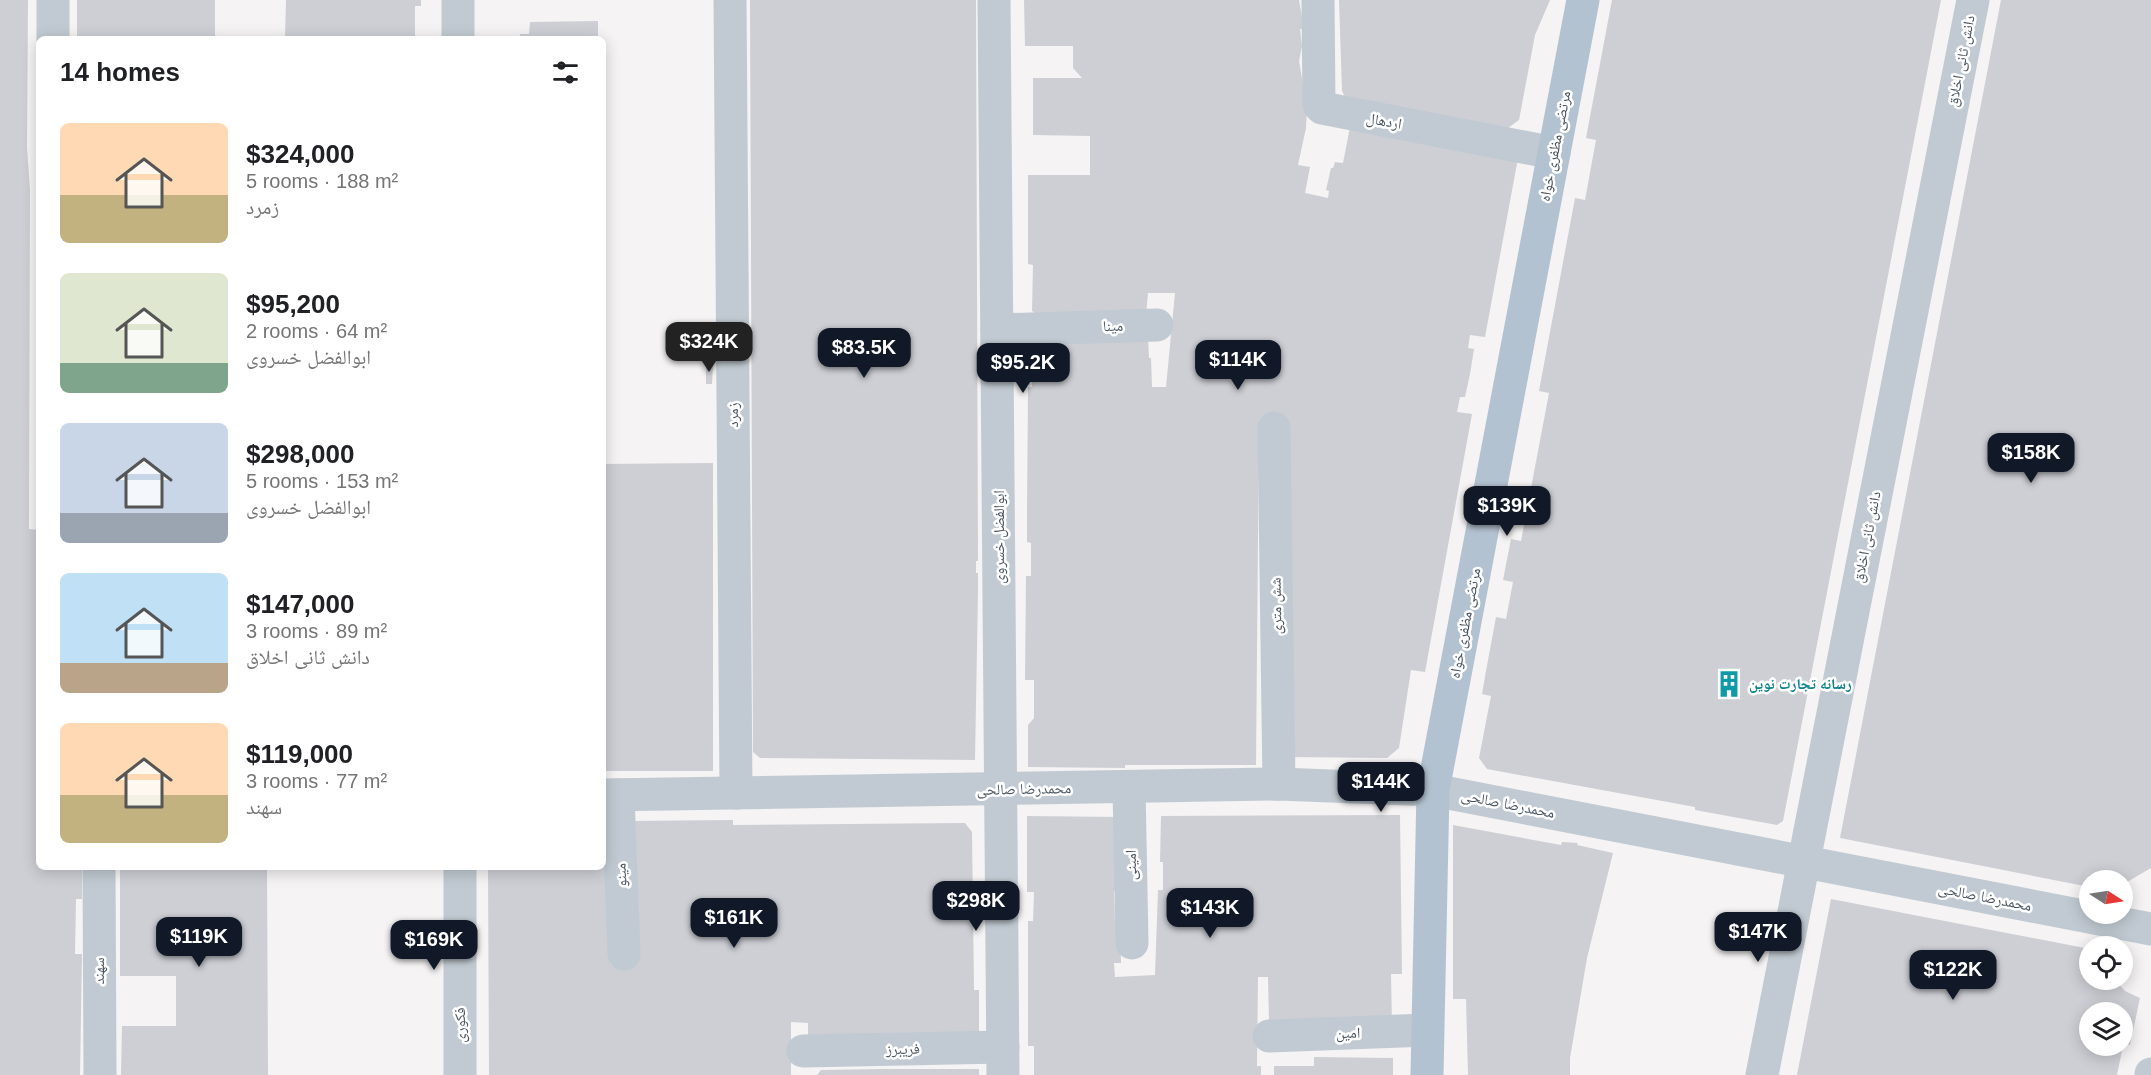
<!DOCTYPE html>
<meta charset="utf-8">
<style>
:root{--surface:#fff;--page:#f2f2f2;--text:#202124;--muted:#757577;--accent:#111827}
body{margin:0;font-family:Arial,"Noto Naskh Arabic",sans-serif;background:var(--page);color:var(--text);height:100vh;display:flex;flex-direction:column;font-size:22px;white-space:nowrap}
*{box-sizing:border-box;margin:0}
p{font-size:20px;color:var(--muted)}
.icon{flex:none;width:33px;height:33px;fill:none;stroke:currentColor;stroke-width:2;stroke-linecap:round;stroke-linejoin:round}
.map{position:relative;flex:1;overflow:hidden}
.side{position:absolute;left:36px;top:36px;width:570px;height:834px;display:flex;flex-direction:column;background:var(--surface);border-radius:9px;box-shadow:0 3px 15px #0003}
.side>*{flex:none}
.needle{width:39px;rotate:102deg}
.fabs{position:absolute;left:2079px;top:870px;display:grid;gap:12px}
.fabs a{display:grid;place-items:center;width:54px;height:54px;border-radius:50%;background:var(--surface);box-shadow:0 3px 15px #0003;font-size:30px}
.price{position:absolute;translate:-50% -51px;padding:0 14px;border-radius:12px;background:var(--accent);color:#fff;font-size:20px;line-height:39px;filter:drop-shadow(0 2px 3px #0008)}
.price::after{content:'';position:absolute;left:50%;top:36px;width:18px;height:14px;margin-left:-9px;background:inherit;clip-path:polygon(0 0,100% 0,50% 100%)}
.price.current{background:#222;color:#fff}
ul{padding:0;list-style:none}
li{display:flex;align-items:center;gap:18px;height:150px;padding:0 24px}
li span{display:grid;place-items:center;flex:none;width:168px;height:120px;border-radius:9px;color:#555}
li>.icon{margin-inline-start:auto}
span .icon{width:72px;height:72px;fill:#fffc;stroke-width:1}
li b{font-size:26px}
h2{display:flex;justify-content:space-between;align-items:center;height:72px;padding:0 24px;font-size:26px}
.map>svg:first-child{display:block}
.building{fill:#cdcfd5}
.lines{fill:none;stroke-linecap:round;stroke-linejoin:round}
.minor{stroke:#c1cad2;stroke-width:33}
.major{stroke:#b3c2d1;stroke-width:33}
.labels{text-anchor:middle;stroke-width:5;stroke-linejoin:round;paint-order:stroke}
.street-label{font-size:15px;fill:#4a5661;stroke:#fff}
.culture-label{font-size:15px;font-weight:bold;fill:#0d838f;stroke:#fff;text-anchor:start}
</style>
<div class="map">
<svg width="2151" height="1075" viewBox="0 0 2151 1075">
<rect width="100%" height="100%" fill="#f5f3f3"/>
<g class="building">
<path d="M0 0H28L27 147 30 190 29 529 39 530V867H82V899H76L75 954H82L80 1075H0Z"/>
<rect x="77" y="0" width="138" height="39"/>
<path d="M286 0H421V6H415V39H285Z"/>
<path d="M750 0H976L978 561H976V573H978V591L975 760 760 758 753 752Z"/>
<path d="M1024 0H1299L1304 29H1300L1302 46 1299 61 1307 107 1306 128 1298 165 1310 167 1305 193 1328 198 1329 191 1326 190 1331 168H1333L1335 162 1343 163 1350 127 1518 158 1485 337 1470 335 1468 348 1474 349 1470 374 1465 397H1460L1457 412 1472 414 1425 672 1411 670 1399 748 1387 758 1289 757 1286 454 1288 419 1259 422 1256 765H1125V768L1028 767V725L1034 718V680H1025L1026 576H1031V543L1027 542V511L1028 387H1032V343L1148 336 1149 358H1151L1152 387H1166L1175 293H1148L1146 315 1040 317 1032 311 1033 265 1028 264V175H1090V136L1033 135V78H1082L1073 68V46H1025Z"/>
<path d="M1339 0H1550L1535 35 1519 120 1508 128 1345 97 1342 91Z"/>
<path d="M1612 0H1941L1783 821 1777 825 1695 810V807L1487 769 1479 758 1491 696 1482 694 1486 671 1496 617 1506 619 1513 582 1503 580 1511 539 1521 541 1549 393 1539 391 1575 198 1585 200 1596 140 1586 138Z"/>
<path d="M2001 0H2151V868L2122 885V880H2090V887L1840 838Z"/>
<path d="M598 21V39H520V34H529L530 22Z"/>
<path d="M706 363H713L712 384H706Z"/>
<path d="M713 463V771H603V464Z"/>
<path d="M1400 815 1402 974H1391L1392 1026 1269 1021 1268 977H1258L1257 1066H1261V1075H1034V1046H1028V921H1033L1034 892H1027V816L1121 817V891H1114L1115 921H1120L1121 963H1114L1115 977 1155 975 1158 890H1163V862H1160L1161 816Z"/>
<path d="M603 820H610L611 965H632L630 821 733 820V825L965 823 972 832 974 990H979V1049L808 1036V1023L791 1022V1075H489L488 867H603Z"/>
<path d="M1453 825 1561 845 1562 842 1578 843 1577 845 1613 853 1587 958 1570 1058V1075H1468L1466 999H1453Z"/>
<path d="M120 867H267L268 1075H121L122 1026H176V976H120Z"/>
<path d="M1831 899 2090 949V980H2115L2125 991 2140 998 2130 1045 2122 1044V1012H2090V1046H2123L2117 1075H1797Z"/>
<path d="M1314 1057 1393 1058V1075H1274V1066H1314Z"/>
<path d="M882 1069H979V1075H817L821 1070Z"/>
</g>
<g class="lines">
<g class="minor">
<path d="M458 0V39"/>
<path d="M730 0 736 793"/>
<path d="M994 0 1003 1075"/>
<path d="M1318 0 1319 105 1322 108 1554 153"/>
<path d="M53 39V0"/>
<path d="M997 330 1157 325"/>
<path d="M1274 428 1279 784"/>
<path d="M1129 787 1132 943"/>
<path d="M603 795 1279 784 1433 790 2151 929"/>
<path d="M618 795 624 954"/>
<path d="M99 867 100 1075"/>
<path d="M460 867V1075"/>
<path d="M1269 1036 1427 1030"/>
<path d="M803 1051 1003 1047"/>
<path d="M1762 1075 1973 0"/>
<path d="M2151 1075V1074"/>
</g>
<path class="major" d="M1427 1075 1433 790 1583 0"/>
</g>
<defs>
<symbol id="building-bare" viewBox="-9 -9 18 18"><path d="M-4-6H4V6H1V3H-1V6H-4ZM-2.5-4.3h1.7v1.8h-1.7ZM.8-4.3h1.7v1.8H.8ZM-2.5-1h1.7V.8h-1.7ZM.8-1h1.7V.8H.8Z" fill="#0f9aa8" stroke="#fff" stroke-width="2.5" paint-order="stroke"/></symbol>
</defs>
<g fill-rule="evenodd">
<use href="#building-bare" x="1710" y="665" width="38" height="38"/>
</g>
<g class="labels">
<g class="street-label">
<text transform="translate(1961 61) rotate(-79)" y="5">دانش ثانی اخلاق</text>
<text transform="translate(1384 121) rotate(10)" y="5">اردهال</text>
<text transform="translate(1555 146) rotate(-79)" y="5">مرتضی مظفری خواه</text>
<text transform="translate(1113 326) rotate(-2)" y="5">مینا</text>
<text transform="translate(733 415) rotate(-90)" y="5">زمرد</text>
<text transform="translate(999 537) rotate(-90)" y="5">ابوالفضل خسروی</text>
<text transform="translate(1867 537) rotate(-79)" y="5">دانش ثانی اخلاق</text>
<text transform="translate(1276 606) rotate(-91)" y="5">شش متری</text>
<text transform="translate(1465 623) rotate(-79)" y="5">مرتضی مظفری خواه</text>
<text transform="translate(1024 789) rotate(-1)" y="5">محمدرضا صالحی</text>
<text transform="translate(1508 804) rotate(11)" y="5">محمدرضا صالحی</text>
<text transform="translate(1131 865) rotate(-91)" y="5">امینی</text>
<text transform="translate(621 875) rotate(-92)" y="5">مینو</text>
<text transform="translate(1985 897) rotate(11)" y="5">محمدرضا صالحی</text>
<text transform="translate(99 971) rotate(-90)" y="5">سهند</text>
<text transform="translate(460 1025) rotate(-90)" y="5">فکوری</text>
<text transform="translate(1348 1033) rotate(-2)" y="5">امین</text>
<text transform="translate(903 1049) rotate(-1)" y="5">فریبرز</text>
</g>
<g class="culture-label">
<text x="1749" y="689">رسانه تجارت نوین</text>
</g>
</g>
</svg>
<div class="fabs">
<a><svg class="needle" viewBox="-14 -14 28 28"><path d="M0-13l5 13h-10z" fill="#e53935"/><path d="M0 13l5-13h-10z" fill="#757577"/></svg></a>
<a><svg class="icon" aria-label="locate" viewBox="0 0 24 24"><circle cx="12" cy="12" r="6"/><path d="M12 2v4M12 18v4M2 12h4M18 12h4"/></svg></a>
<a><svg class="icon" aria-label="layers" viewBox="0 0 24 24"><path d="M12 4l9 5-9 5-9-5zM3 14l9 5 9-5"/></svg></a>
</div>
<b class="price current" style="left:709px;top:373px">$324K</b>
<b class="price" style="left:864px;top:379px">$83.5K</b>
<b class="price" style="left:1238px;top:391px">$114K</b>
<b class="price" style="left:1023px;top:394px">$95.2K</b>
<b class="price" style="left:2031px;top:484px">$158K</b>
<b class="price" style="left:1507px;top:537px">$139K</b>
<b class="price" style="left:1381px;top:813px">$144K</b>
<b class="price" style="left:976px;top:932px">$298K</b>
<b class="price" style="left:1210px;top:939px">$143K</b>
<b class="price" style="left:734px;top:949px">$161K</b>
<b class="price" style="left:1758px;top:963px">$147K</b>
<b class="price" style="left:199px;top:968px">$119K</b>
<b class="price" style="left:434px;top:971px">$169K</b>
<b class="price" style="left:1953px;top:1001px">$122K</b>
<section class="side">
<h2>14 homes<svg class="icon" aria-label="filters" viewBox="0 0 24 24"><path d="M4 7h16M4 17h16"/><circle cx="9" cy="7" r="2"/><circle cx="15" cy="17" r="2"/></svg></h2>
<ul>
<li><span style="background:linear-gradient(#ffd9b3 60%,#c2b280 0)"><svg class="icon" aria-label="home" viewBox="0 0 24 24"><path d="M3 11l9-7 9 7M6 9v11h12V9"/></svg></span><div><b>$324,000</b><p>5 rooms · 188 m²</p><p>زمرد</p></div></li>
<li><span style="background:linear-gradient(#dfe7d0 75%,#7fa58c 0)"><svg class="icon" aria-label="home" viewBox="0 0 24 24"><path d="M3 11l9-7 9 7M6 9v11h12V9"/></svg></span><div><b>$95,200</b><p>2 rooms · 64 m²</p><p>ابوالفضل خسروی</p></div></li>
<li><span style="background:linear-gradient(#c9d6e8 75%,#9aa5b1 0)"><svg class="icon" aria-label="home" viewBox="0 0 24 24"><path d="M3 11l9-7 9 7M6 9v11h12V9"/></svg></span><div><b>$298,000</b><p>5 rooms · 153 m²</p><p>ابوالفضل خسروی</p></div></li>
<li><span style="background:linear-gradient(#bfe0f5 75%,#b9a48a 0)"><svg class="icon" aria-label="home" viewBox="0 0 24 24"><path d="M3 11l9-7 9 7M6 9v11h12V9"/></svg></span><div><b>$147,000</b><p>3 rooms · 89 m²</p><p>دانش ثانی اخلاق</p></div></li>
<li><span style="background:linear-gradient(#ffd9b3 60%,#c2b280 0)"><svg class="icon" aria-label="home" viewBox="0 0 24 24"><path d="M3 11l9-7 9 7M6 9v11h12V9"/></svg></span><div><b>$119,000</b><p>3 rooms · 77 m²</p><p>سهند</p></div></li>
</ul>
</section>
</div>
